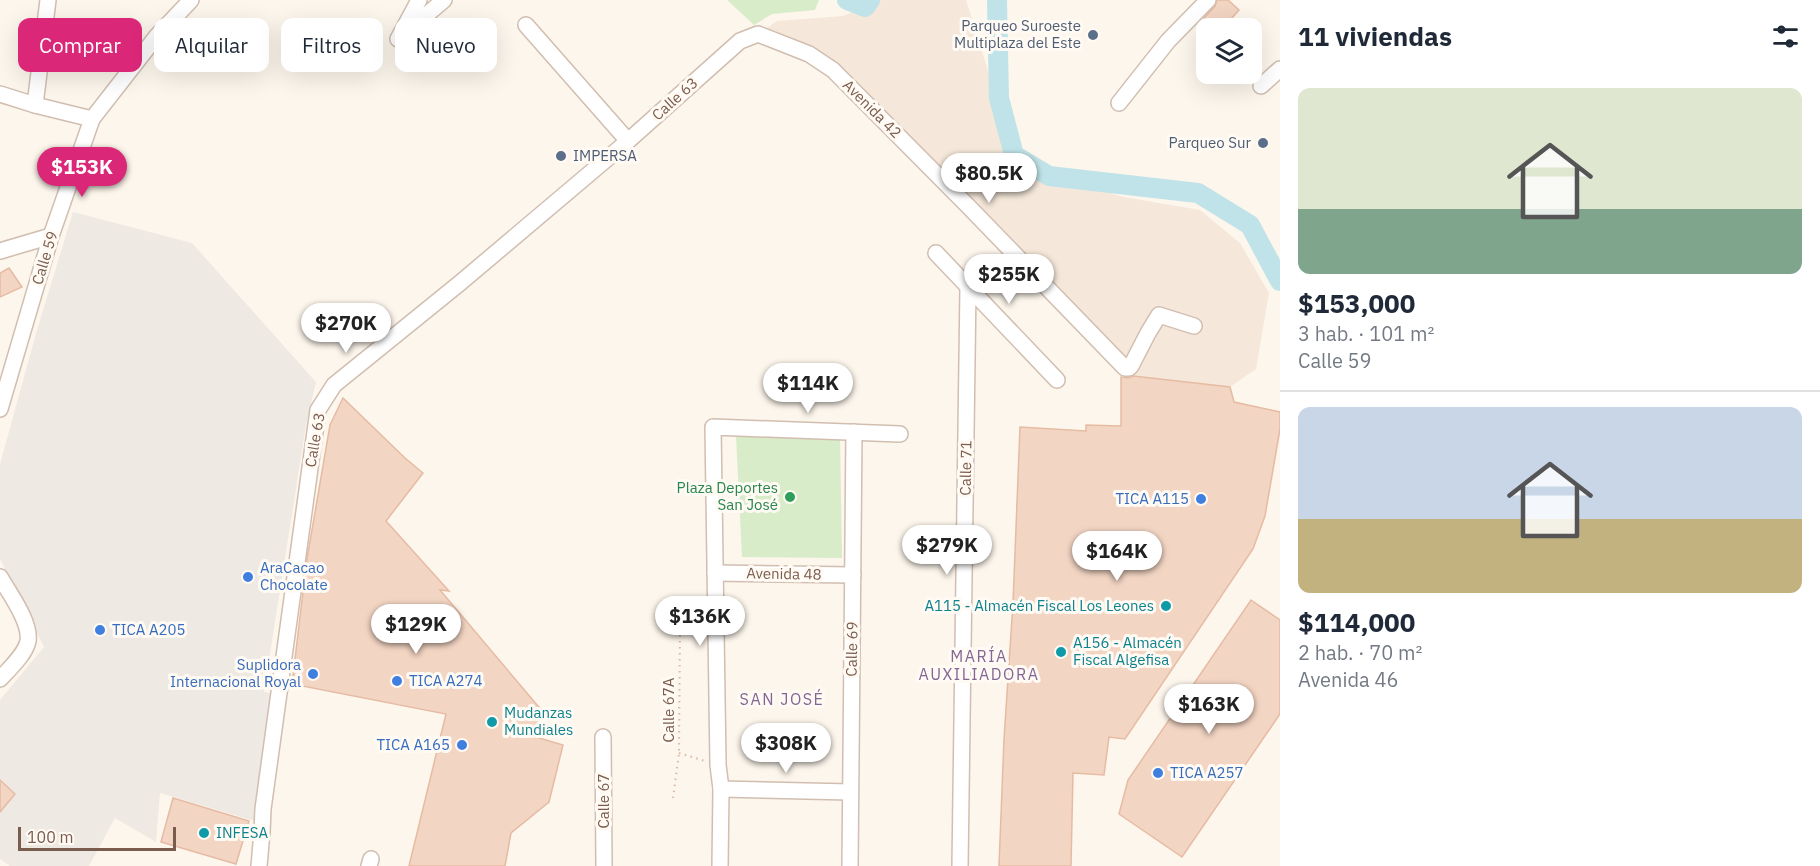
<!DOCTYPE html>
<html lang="es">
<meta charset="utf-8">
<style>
:root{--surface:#fff;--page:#f6f6f7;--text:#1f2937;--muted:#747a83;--line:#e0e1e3;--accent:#db2777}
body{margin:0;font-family:"IBM Plex Sans",sans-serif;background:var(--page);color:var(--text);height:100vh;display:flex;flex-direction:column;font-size:22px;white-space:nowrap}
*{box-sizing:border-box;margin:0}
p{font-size:20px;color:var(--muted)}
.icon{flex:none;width:33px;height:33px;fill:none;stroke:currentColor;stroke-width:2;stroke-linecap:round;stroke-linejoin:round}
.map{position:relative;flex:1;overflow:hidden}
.panel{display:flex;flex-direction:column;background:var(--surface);width:540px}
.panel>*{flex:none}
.banner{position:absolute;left:18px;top:18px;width:570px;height:54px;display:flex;gap:12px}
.fabs{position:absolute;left:1196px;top:18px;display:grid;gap:12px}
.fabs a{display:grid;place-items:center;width:66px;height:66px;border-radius:12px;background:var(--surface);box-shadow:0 6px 24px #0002;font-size:30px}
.scale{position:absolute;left:18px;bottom:15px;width:158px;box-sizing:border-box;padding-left:6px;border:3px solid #7a5c4d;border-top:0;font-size:16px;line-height:21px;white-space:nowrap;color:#7a5c4d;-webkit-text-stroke:4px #fffaf3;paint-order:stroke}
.price{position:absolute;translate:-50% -51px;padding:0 14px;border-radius:21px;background:#fff;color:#222;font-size:20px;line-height:39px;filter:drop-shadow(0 2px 3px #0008)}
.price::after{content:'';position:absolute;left:50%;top:36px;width:18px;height:14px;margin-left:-9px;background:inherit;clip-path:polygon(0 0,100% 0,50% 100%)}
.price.active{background:var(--accent);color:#fff}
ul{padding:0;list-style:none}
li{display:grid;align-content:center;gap:12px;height:318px;padding:0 18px}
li+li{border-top:2px solid var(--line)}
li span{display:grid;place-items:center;height:186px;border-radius:12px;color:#555}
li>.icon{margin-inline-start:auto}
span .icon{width:108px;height:108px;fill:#fffc;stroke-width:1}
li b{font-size:26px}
h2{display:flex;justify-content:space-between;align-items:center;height:72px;padding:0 18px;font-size:26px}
.chip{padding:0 21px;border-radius:12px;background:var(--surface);box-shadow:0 6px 24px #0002;font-size:21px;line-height:54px}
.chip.active{background:var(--accent);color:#fff}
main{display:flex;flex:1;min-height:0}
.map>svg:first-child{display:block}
.residential{fill:#f5e8da}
.industrial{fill:#efe9e4}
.green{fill:#d8ecc9}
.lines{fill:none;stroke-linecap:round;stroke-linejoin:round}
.river{stroke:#bfe3e8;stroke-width:20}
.building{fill:#f3d5c3;stroke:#e6bba3;stroke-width:1.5}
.minor-casing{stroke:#d1beb0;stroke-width:18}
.path{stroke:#d9b8a5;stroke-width:2;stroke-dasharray:1.5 4.5;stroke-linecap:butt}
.minor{stroke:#fff;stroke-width:15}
.service-dot{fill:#5c6f8a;stroke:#fffaf3;stroke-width:2}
.leisure-dot{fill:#2e9e5b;stroke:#fffaf3;stroke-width:2}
.shop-dot{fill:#3f7fe0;stroke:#fffaf3;stroke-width:2}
.culture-dot{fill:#0f9aa8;stroke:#fffaf3;stroke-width:2}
.labels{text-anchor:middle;stroke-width:6;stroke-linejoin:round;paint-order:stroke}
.service-label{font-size:15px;fill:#4e5e75;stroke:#fffaf3;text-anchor:end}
.street-label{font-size:15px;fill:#7a5c4d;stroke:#fffaf3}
.leisure-label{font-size:15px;fill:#27864d;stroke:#fffaf3;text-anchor:end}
.shop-label{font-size:15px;fill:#366cbe;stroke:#fffaf3;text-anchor:start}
.culture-label{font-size:15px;fill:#0d838f;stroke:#fffaf3;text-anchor:start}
.neighbourhood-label{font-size:16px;letter-spacing:1.5px;fill:#846695;stroke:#fffaf3}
</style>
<main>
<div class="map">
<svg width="1280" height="866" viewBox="0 0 1280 866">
<rect width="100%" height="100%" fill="#fdf6ec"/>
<path class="residential" d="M882 0H966L1014 155 1049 176 1124 197 1200 210 1240 243 1269 293 1256 369 1230 387 1121 375 810 54 758 34 777 21 843 16Z"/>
<path class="industrial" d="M73 212 192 243 316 382 306 425 264 692 271 693 255 821 160 793 156 842 115 818 89 866H10L0 859V812L15 794 0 780V700L44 647 0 559V464L37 330Z"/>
<g class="green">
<path d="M727 0H819L815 10 772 14 754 25Z"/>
<path d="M736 436 840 437 842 558 742 557Z"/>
</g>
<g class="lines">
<g class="river">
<path d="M847 0 865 7 870 0"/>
<path d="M997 0 999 98 1014 155 1049 176 1198 193 1250 225 1280 281"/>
</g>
</g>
<g class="building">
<path d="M1217 0H1228L1239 10 1223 28H1216L1204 18 1215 6Z"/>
<path d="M9 268 22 287 0 297V273Z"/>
<path d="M1133 376 1230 387 1234 402 1280 412V429L1265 516 1253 549 1125 739 1109 737 1104 775 1073 773 1071 866H999L1004 739 1013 603 1020 427 1086 431V425L1121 426V377L1129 378Z"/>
<path d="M343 398 405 458 423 473 386 521 449 591 440 590 543 712 539 738 563 745 549 802 511 833 505 866H409L446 714 292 684 307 559 330 425Z"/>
<path d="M1251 600 1280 620V714L1182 857 1119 814 1128 780Z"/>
<path d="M0 780 15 794 0 812Z"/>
<path d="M173 798 249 821 236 864 161 842Z"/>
</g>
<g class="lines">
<defs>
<g id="minor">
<path d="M419 0 398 39 444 0"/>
<path d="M526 25 628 141"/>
<path d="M1261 86 1280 69"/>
<path d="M0 94 35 105 92 119"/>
<path d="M1119 103 1168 41 1208 0"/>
<path d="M35 105 48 0"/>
<path d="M0 251 51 236"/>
<path d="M936 253 1057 380"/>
<path d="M0 409 51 236 92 119 156 37 191 0"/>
<path d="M715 573 853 575"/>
<path d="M0 577C9 593 31 622 28 641 25 655 9 669 0 679"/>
<path d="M603 737 604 866"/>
<path d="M721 789 850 792"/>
<path d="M259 866 262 832 263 809 318 410 334 385 460 283 628 141 740 41 758 34 809 54 833 70 968 206 1125 368H1129L1131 366 1148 333 1159 315 1194 326"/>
<path d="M369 866 371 859"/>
<path d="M720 866 721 789 718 765 713 427 900 434"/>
<path d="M850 866 854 432"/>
<path d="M960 866 968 287"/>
</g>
</defs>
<use href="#minor" class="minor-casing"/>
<g class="path">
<path d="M679 753 705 761"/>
<path d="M673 798 679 753 680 622"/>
</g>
<use href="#minor" class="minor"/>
</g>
<g class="service-dot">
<circle cx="1093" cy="35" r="6"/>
<circle cx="1263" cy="143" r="6"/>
<circle cx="561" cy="156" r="6"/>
</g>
<circle class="leisure-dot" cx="790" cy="497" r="6"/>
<g class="shop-dot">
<circle cx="1201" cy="499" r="6"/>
<circle cx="248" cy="577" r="6"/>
<circle cx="100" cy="630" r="6"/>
<circle cx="313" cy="674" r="6"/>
<circle cx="397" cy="681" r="6"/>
<circle cx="462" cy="745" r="6"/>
<circle cx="1158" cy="773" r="6"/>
</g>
<g class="culture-dot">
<circle cx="1166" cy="606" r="6"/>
<circle cx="1061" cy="652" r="6"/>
<circle cx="492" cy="722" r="6"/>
<circle cx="204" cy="833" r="6"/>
</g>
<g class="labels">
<g class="service-label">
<text x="1081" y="31">Parqueo Suroeste<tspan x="1081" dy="17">Multiplaza del Este</tspan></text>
<text x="1251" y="148">Parqueo Sur</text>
<text x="573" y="161" text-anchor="start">IMPERSA</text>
</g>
<g class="street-label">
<text transform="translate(675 99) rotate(-42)" y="5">Calle 63</text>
<text transform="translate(872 109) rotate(45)" y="5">Avenida 42</text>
<text transform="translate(45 258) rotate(-73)" y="5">Calle 59</text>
<text transform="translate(315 440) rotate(-80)" y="5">Calle 63</text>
<text transform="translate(966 468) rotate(-89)" y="5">Calle 71</text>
<text transform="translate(784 574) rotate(1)" y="5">Avenida 48</text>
<text transform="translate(852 649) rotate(-89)" y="5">Calle 69</text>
<text transform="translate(669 710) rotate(-90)" y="5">Calle 67A</text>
<text transform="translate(604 801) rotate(-90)" y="5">Calle 67</text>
</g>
<g class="leisure-label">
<text x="778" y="493">Plaza Deportes<tspan x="778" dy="17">San José</tspan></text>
</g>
<g class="shop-label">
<text x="1189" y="504" text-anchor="end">TICA A115</text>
<text x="260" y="573">AraCacao<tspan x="260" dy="17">Chocolate</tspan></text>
<text x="112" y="635">TICA A205</text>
<text x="301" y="670" text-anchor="end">Suplidora<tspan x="301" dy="17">Internacional Royal</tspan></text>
<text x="409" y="686">TICA A274</text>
<text x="450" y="750" text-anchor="end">TICA A165</text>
<text x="1170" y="778">TICA A257</text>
</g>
<g class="culture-label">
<text x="1154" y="611" text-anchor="end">A115 - Almacén Fiscal Los Leones</text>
<text x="1073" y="648">A156 - Almacén<tspan x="1073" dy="17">Fiscal Algefisa</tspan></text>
<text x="504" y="718">Mudanzas<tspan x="504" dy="17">Mundiales</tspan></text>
<text x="216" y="838">INFESA</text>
</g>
<g class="neighbourhood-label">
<text x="979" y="662">MARÍA<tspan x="979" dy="18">AUXILIADORA</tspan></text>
<text x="782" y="705">SAN JOSÉ</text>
</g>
</g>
</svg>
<div class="fabs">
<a><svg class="icon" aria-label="layers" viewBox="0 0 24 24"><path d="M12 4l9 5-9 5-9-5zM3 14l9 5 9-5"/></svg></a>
</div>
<div class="scale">100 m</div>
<b class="price active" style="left:82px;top:198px">$153K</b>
<b class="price" style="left:989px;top:204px">$80.5K</b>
<b class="price" style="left:1009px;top:305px">$255K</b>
<b class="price" style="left:346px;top:354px">$270K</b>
<b class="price" style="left:808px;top:414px">$114K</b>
<b class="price" style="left:947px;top:576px">$279K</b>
<b class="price" style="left:1117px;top:582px">$164K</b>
<b class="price" style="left:700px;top:647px">$136K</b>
<b class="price" style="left:416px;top:655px">$129K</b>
<b class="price" style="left:1209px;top:735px">$163K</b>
<b class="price" style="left:786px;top:774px">$308K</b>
<div class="banner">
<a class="chip active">Comprar</a>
<a class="chip">Alquilar</a>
<a class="chip">Filtros</a>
<a class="chip">Nuevo</a>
</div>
</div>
<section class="panel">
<h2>11 viviendas<svg class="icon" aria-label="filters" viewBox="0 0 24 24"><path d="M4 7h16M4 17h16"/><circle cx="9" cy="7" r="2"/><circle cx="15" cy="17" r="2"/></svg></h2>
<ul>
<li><span style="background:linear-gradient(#dfe7d0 65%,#7fa58c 0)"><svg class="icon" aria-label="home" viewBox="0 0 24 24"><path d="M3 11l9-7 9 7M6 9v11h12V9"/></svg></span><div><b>$153,000</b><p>3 hab. · 101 m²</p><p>Calle 59</p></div></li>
<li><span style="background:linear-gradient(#c9d6e8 60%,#c2b280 0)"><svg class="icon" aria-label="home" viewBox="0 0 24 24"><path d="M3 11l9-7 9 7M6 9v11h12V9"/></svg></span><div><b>$114,000</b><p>2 hab. · 70 m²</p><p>Avenida 46</p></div></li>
</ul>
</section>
</main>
